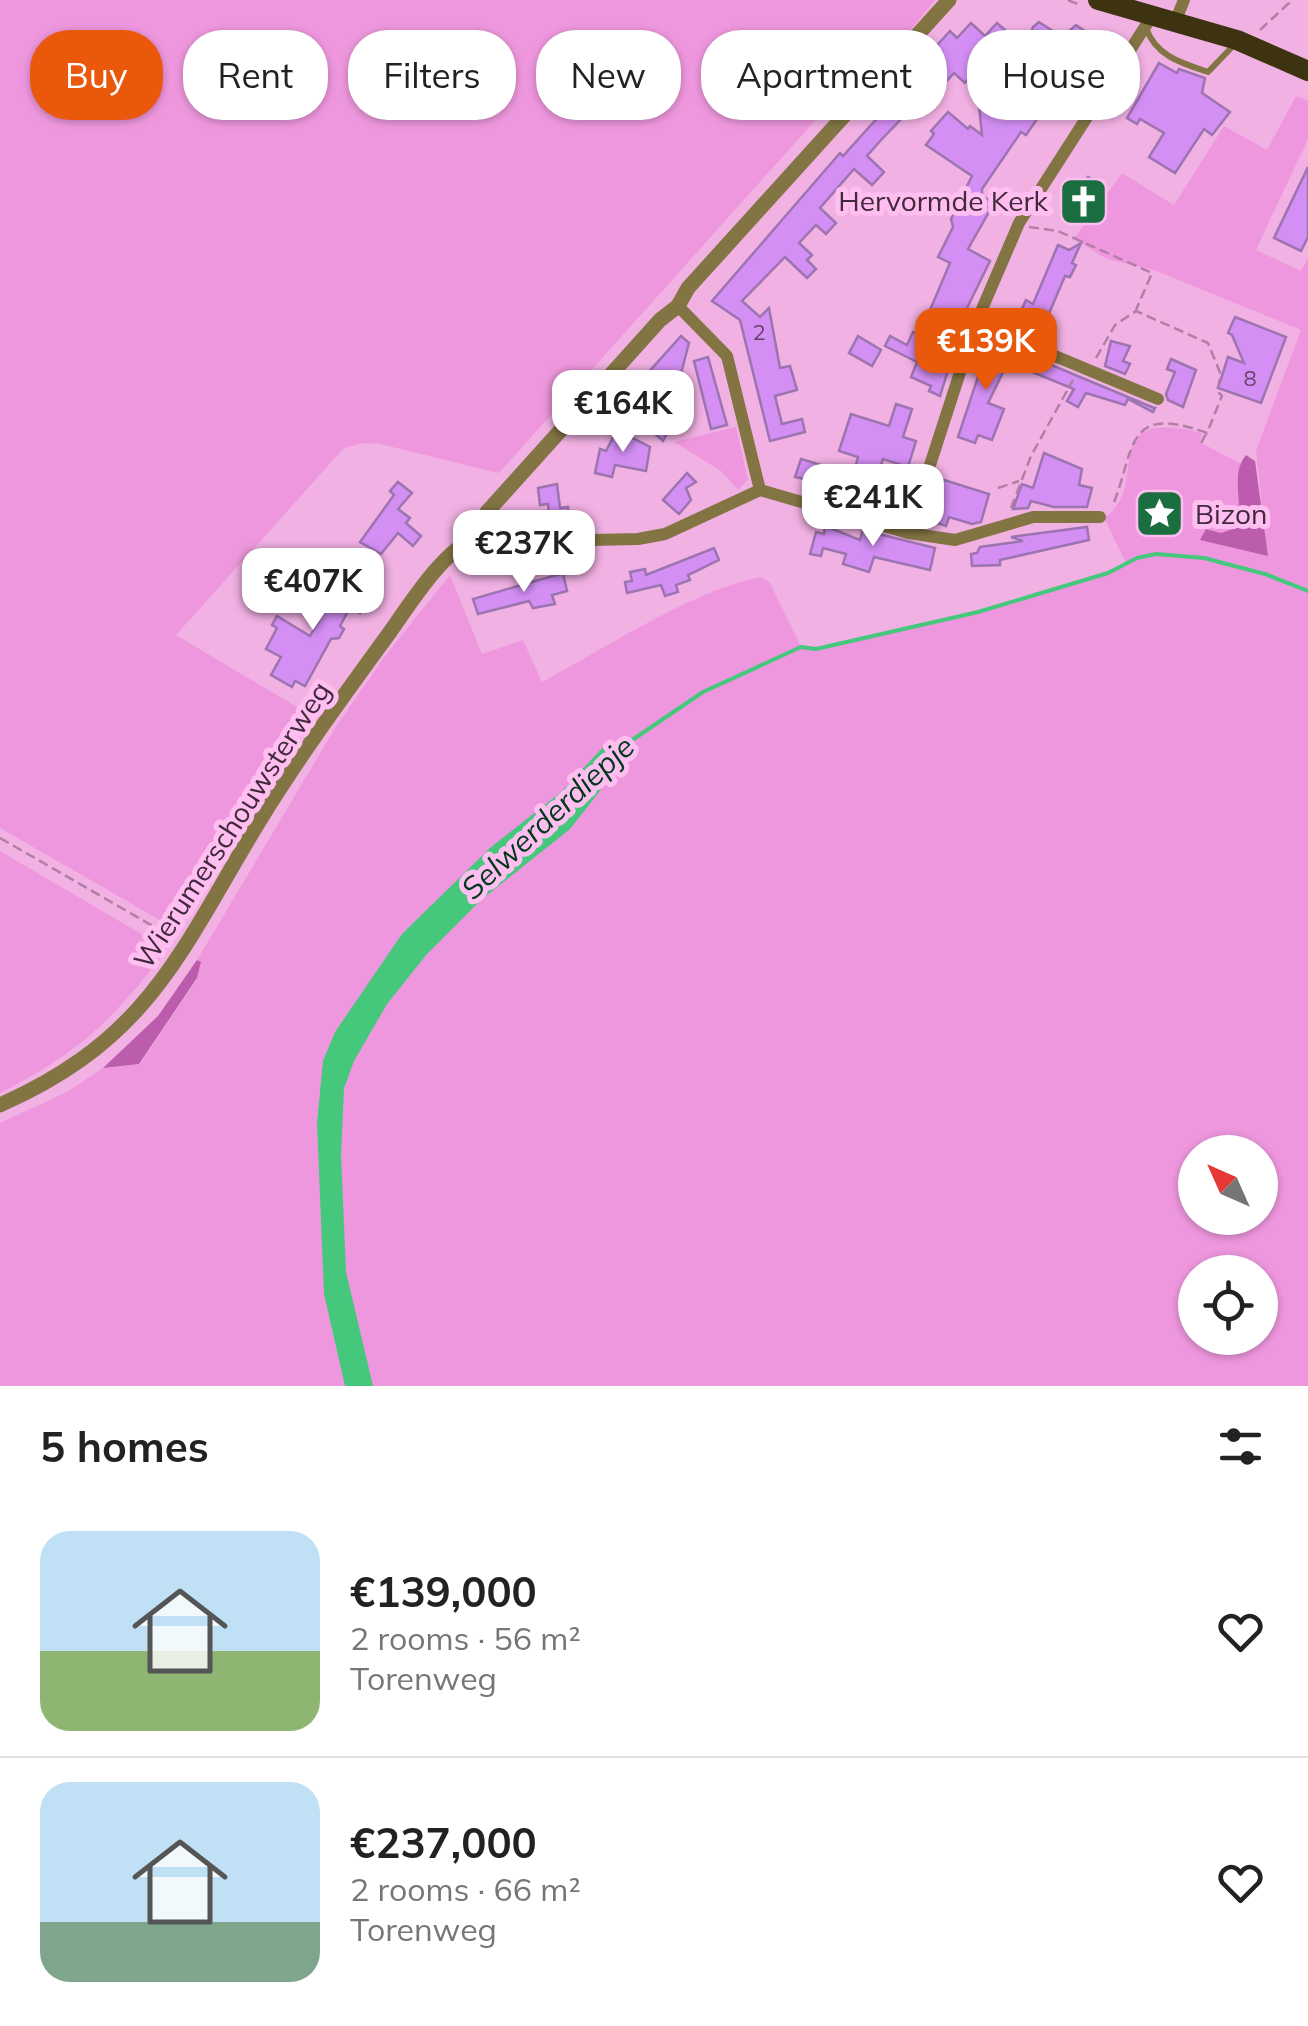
<!DOCTYPE html>
<meta charset="utf-8">
<style>
:root{--surface:#fff;--page:#f6f6f6;--text:#222;--muted:#767676;--line:#e0e0e0;--accent:#ea580c}
body{margin:0;font-family:Mulish,sans-serif;background:var(--page);color:var(--text);height:100vh;display:flex;flex-direction:column;font-size:38px;white-space:nowrap}
*{box-sizing:border-box;margin:0}
p{font-size:32px;color:var(--muted)}
.icon{flex:none;width:55px;height:55px;fill:none;stroke:currentColor;stroke-width:2;stroke-linecap:round;stroke-linejoin:round}
.map{position:relative;height:1386px;overflow:hidden}
.sheet{display:flex;flex-direction:column;background:var(--surface);flex:1}
.sheet>*{flex:none}
.top-card{position:absolute;left:30px;top:30px;width:1250px;height:90px;display:flex;gap:20px}
.needle{width:65px;rotate:315deg}
.fabs{position:absolute;left:1178px;top:1135px;display:grid;gap:20px}
.fabs a{display:grid;place-items:center;width:100px;height:100px;border-radius:50%;background:var(--surface);box-shadow:0 2px 8px #0004;font-size:50px}
.price{position:absolute;translate:-50% -85px;padding:0 22px;border-radius:20px;background:#fff;color:#222;font-size:32px;line-height:65px;filter:drop-shadow(0 2px 5px #0008)}
.price::after{content:'';position:absolute;left:50%;top:60px;width:30px;height:22px;margin-left:-15px;background:inherit;clip-path:polygon(0 0,100% 0,50% 100%)}
.price.selected{background:var(--accent);color:#fff}
ul{padding:0;list-style:none}
li{display:flex;align-items:center;gap:30px;height:250px;padding:0 40px}
li+li{border-top:2px solid var(--line)}
li span{display:grid;place-items:center;flex:none;width:280px;height:200px;border-radius:30px;color:#555}
li>.icon{margin-inline-start:auto}
span .icon{width:120px;height:120px;fill:#fffc;stroke-width:1}
li b{font-size:42px}
h2{display:flex;justify-content:space-between;align-items:center;height:120px;padding:0 40px;font-size:42px}
.chip{padding:0 35px;border-radius:40px;background:var(--surface);box-shadow:0 2px 8px #0004;font-size:35px;line-height:90px}
.chip.selected{background:var(--accent);color:#fff}
.map>svg:first-child{display:block}
.green{fill:#ef97de;fill-rule:evenodd}
.forest{fill:#bc5cac}
.water{fill:#45c77c}
.lines{fill:none;stroke-linecap:round;stroke-linejoin:round}
.stream{stroke:#45c77c;stroke-width:4}
.building{fill:#d48ff5;stroke:#9c74b0;stroke-width:2.5}
.path{stroke:#b17fa6;stroke-width:2.5;stroke-dasharray:10 5;stroke-linecap:butt}
.service{stroke:#837543;stroke-width:6}
.minor{stroke:#837543;stroke-width:12}
.tertiary{stroke:#837543;stroke-width:15}
.primary{stroke:#3d3310;stroke-width:20}
.labels{text-anchor:middle;stroke-width:10;stroke-linejoin:round;paint-order:stroke}
.number-label{font-size:22px;fill:#66426a}
.poi-label{font-size:28px;fill:#41283c;stroke:#febef0;text-anchor:end}
.street-label{font-size:28px;fill:#41283c;stroke:#febef0}
.water-label{font-size:30px;font-style:italic;fill:#00381b;stroke:#febef0}
</style>
<div class="map">
<svg width="1308" height="1386" viewBox="0 0 1308 1386">
<rect width="100%" height="100%" fill="#f1b1e3"/>
<g class="green">
<path d="M0 0H935L896 48 873 56 499 473 380 444 364 443 344 448 176 635 307 713 247 807 180 926 172 927 0 828Z"/>
<path d="M1296 96 1308 101V139L1256 250 1301 271 1308 258V1386H0V1123L67 1092 103 1068 140 1064 197 979 201 963 197 960 337 725 385 656 450 575 482 654 523 640 542 682C602 650 695 589 761 577L770 583 801 647 816 649 932 624 1107 573 1126 563 1104 518C1154 485 1092 406 1202 433L1199 446 1201 443 1240 463V518L1236 529 1221 533 1267 555 1256 451 1301 330 1154 270 1107 259 1074 239 1122 173 1174 205 1224 126 1267 150ZM1195 1152H1260V1218H1195ZM1195 1272H1260V1338H1195Z"/>
<path d="M736 427 748 480 738 490 721 471 674 442Z"/>
<path d="M0 851 167 949C114 1019 79 1053 0 1093Z"/>
</g>
<g class="forest">
<path d="M1246 455 1255 461 1268 556 1200 540 1206 529 1221 533 1236 528C1245 504 1229 475 1246 455Z"/>
<path d="M197 960 201 962 197 978 139 1064 103 1068 158 1016Z"/>
</g>
<path class="water" d="M608 742 615 743 625 759 570 829 481 900 427 954 387 1004 354 1061 344 1088 341 1155 346 1272 373 1386H345L324 1294 317 1123 323 1061 335 1032 402 934 491 847 560 793Z"/>
<g class="lines">
<path class="stream" d="M616 751 703 692 801 647 816 649 978 612 1108 573 1137 558 1156 554 1204 558 1265 574 1308 591"/>
</g>
<g class="building">
<path d="M1039 22 1062 37 1076 25 1098 40 1085 42 1046 106 1026 135 1021 132 982 189V196L994 203 968 249 990 261 968 306 940 396 929 391 931 386 911 377 917 362 885 346 890 336 907 345 913 332 934 343 944 316 930 310 950 263 938 257 953 227 951 219 972 176 926 145 934 134 931 131 948 112 968 129 970 126 982 135 979 105 1000 104 1010 90 1019 95 1045 55 1027 43 1033 27Z"/>
<path d="M971 23 985 36 997 23 1006 31 965 83 954 73 941 87 936 83 881 140 867 156 884 172 872 185 854 169 820 208 836 223 826 234 816 225 799 243 812 255 807 260 816 269 807 278 785 257 742 301 760 317 769 308 780 368 790 366 797 390 775 396 782 424 802 419 805 432 770 441 740 320 712 301 840 153 843 156 899 94 896 90 950 31 957 38Z"/>
<path d="M1159 63 1177 73 1179 69 1205 78 1202 93 1230 112 1212 135 1204 129 1175 173 1149 157 1164 133 1140 119 1137 124 1127 118Z"/>
<path d="M1308 167V237L1301 251 1274 238Z"/>
<path d="M1088 177 1104 188 1079 223H1074L1062 214Z"/>
<path d="M1081 243 1072 263 1076 265 1070 277 1065 276 1044 325 1020 313 1026 300 1033 304 1058 245 1069 250Z"/>
<path d="M1235 317 1286 337 1261 403 1218 388 1228 357 1244 363 1232 335 1228 333Z"/>
<path d="M681 336 689 343 674 400 683 422 671 426 663 441 651 430 655 425 637 408 632 413 621 403Z"/>
<path d="M858 336 881 350 872 366 849 353Z"/>
<path d="M984 339 1014 350 988 403 1004 409 992 440 978 435 975 443 958 437 979 374 973 371Z"/>
<path d="M1111 341 1130 346 1123 361 1130 364 1125 374 1105 366Z"/>
<path d="M708 357 727 425 711 429 694 361Z"/>
<path d="M1037 359 1154 408H1155L1153 412 1128 399 1125 405 1086 393 1078 407 1067 401 1074 389 1032 372Z"/>
<path d="M1171 359 1196 370 1183 407 1168 400 1166 394 1175 372 1167 369Z"/>
<path d="M896 404 912 409 903 437 916 441 908 467 883 459 875 483 891 488 886 504 875 503 858 498 864 479 853 475 858 457 839 451 851 414 889 426Z"/>
<path d="M617 430 650 447 646 471 615 465 612 477 595 473 600 449 606 451Z"/>
<path d="M1044 453 1082 469 1079 485 1092 488 1087 507H1054L1031 501 1028 508 1013 509 1022 484 1033 488Z"/>
<path d="M801 459 828 467 823 483 795 477Z"/>
<path d="M687 473 696 482 686 488 691 500 679 514 663 500Z"/>
<path d="M941 479 989 494 981 522 972 524 949 517 946 526 931 521Z"/>
<path d="M398 482 412 493 398 509 410 518 406 523 421 536 413 546 398 533 381 554 360 542 394 495 390 491Z"/>
<path d="M557 484 560 508 568 507 569 523 550 525 548 504 540 505 538 488Z"/>
<path d="M825 526 860 540 863 530 935 548 930 570 874 557 869 572 843 564 846 554 823 548 821 556 810 554 816 532 824 534Z"/>
<path d="M1087 527 1089 540 1000 560V565L972 566 971 554 977 553 980 547 1023 541 1011 537Z"/>
<path d="M714 548 719 560 688 575 690 580 676 585 678 592 665 596 661 585 627 593 625 582 632 581 630 572 645 569 646 575Z"/>
<path d="M563 573 567 591 552 595 555 604 533 608 529 601 478 614 473 599Z"/>
<path d="M327 574 369 598 360 613 350 608 340 626 344 629 339 638 331 639 305 686 295 681 292 687 271 675 281 657 266 649 277 628 272 625 277 616 310 636 329 604 314 595Z"/>
</g>
<g class="lines">
<g class="path">
<path d="M1068 0 1080 5"/>
<path d="M1260 30 1289 3 1287 0"/>
<path d="M1029 227 1058 231 1152 273 1136 310"/>
<path d="M1096 358 1115 325 1136 311 1208 343 1221 375 1217 391 1222 396 1207 433C1123 402 1136 451 1112 507"/>
<path d="M1201 443 1206 434"/>
<path d="M998 488 1019 481"/>
<path d="M1011 508 1031 456 1073 380"/>
<path d="M0 838 172 937"/>
</g>
<path class="service" d="M1146 28C1156 56 1181 63 1208 72L1234 45"/>
<g class="minor">
<path d="M1175 22 1184 0"/>
<path d="M678 306 727 356 760 490"/>
<path d="M976 323 1158 399"/>
<path d="M908 533 955 540 1033 517H1100"/>
<path d="M476 538 490 548 504 549 547 541 638 539 665 534 760 490 908 533 976 323 1019 223 1152 16"/>
</g>
<path class="tertiary" d="M0 1105C151 1038 180 951 260 820 300 755 345 694 390 632 410 604 444 549 476 538L487 512 660 320 678 306 688 288 949 0"/>
<path class="primary" d="M1098 0 1237 40 1308 71"/>
</g>
<defs>
<symbol id="church-square" viewBox="-11 -11 22 22"><rect x="-9" y="-9" width="18" height="18" rx="4" fill="#1a6e40" stroke="#febef0"/><path d="M-1.2-6h2.4v3.5h3.3v2.4h-3.3V6h-2.4V-.1h-3.3v-2.4h3.3Z" fill="#fff"/></symbol>
<symbol id="sight-square" viewBox="-11 -11 22 22"><rect x="-9" y="-9" width="18" height="18" rx="4" fill="#1a6e40" stroke="#febef0"/><path d="M0-6L1.8-2.2L6-1.7L2.9 1.2L3.7 5.4L0 3.3L-3.7 5.4L-2.9 1.2L-6-1.7L-1.8-2.2Z" fill="#fff"/></symbol>
</defs>
<g fill-rule="evenodd">
<use href="#church-square" x="1056" y="174" width="55" height="55"/>
<use href="#sight-square" x="1132" y="486" width="55" height="55"/>
</g>
<g class="labels">
<g class="number-label">
<text x="759" y="340">2</text>
<text x="1250" y="386">8</text>
</g>
<g class="poi-label">
<text x="1048" y="211">Hervormde Kerk</text>
<text x="1195" y="524" text-anchor="start">Bizon</text>
</g>
<g class="street-label">
<text transform="translate(232 825) rotate(-57)" y="10">Wierumerschouwsterweg</text>
</g>
<g class="water-label">
<text transform="translate(548 818) rotate(-43)" y="10">Selwerderdiepje</text>
</g>
</g>
</svg>
<div class="fabs">
<a><svg class="needle" viewBox="-14 -14 28 28"><path d="M0-13l5 13h-10z" fill="#e53935"/><path d="M0 13l5-13h-10z" fill="#767676"/></svg></a>
<a><svg class="icon" aria-label="locate" viewBox="0 0 24 24"><circle cx="12" cy="12" r="6"/><path d="M12 2v4M12 18v4M2 12h4M18 12h4"/></svg></a>
</div>
<b class="price selected" style="left:986px;top:393px">€139K</b>
<b class="price" style="left:623px;top:455px">€164K</b>
<b class="price" style="left:873px;top:549px">€241K</b>
<b class="price" style="left:524px;top:595px">€237K</b>
<b class="price" style="left:313px;top:633px">€407K</b>
<div class="top-card">
<a class="chip selected">Buy</a>
<a class="chip">Rent</a>
<a class="chip">Filters</a>
<a class="chip">New</a>
<a class="chip">Apartment</a>
<a class="chip">House</a>
</div>
</div>
<section class="sheet">
<h2>5 homes<svg class="icon" aria-label="filters" viewBox="0 0 24 24"><path d="M4 7h16M4 17h16"/><circle cx="9" cy="7" r="2"/><circle cx="15" cy="17" r="2"/></svg></h2>
<ul>
<li><span style="background:linear-gradient(#bfe0f5 60%,#8fb573 0)"><svg class="icon" aria-label="home" viewBox="0 0 24 24"><path d="M3 11l9-7 9 7M6 9v11h12V9"/></svg></span><div><b>€139,000</b><p>2 rooms · 56 m²</p><p>Torenweg</p></div><svg class="icon" aria-label="heart" viewBox="0 0 24 24"><path d="M12 20l-8-8c-3-5 5-10 8-4 3-6 11-1 8 4z"/></svg></li>
<li><span style="background:linear-gradient(#bfe0f5 70%,#7fa58c 0)"><svg class="icon" aria-label="home" viewBox="0 0 24 24"><path d="M3 11l9-7 9 7M6 9v11h12V9"/></svg></span><div><b>€237,000</b><p>2 rooms · 66 m²</p><p>Torenweg</p></div><svg class="icon" aria-label="heart" viewBox="0 0 24 24"><path d="M12 20l-8-8c-3-5 5-10 8-4 3-6 11-1 8 4z"/></svg></li>
</ul>
</section>
